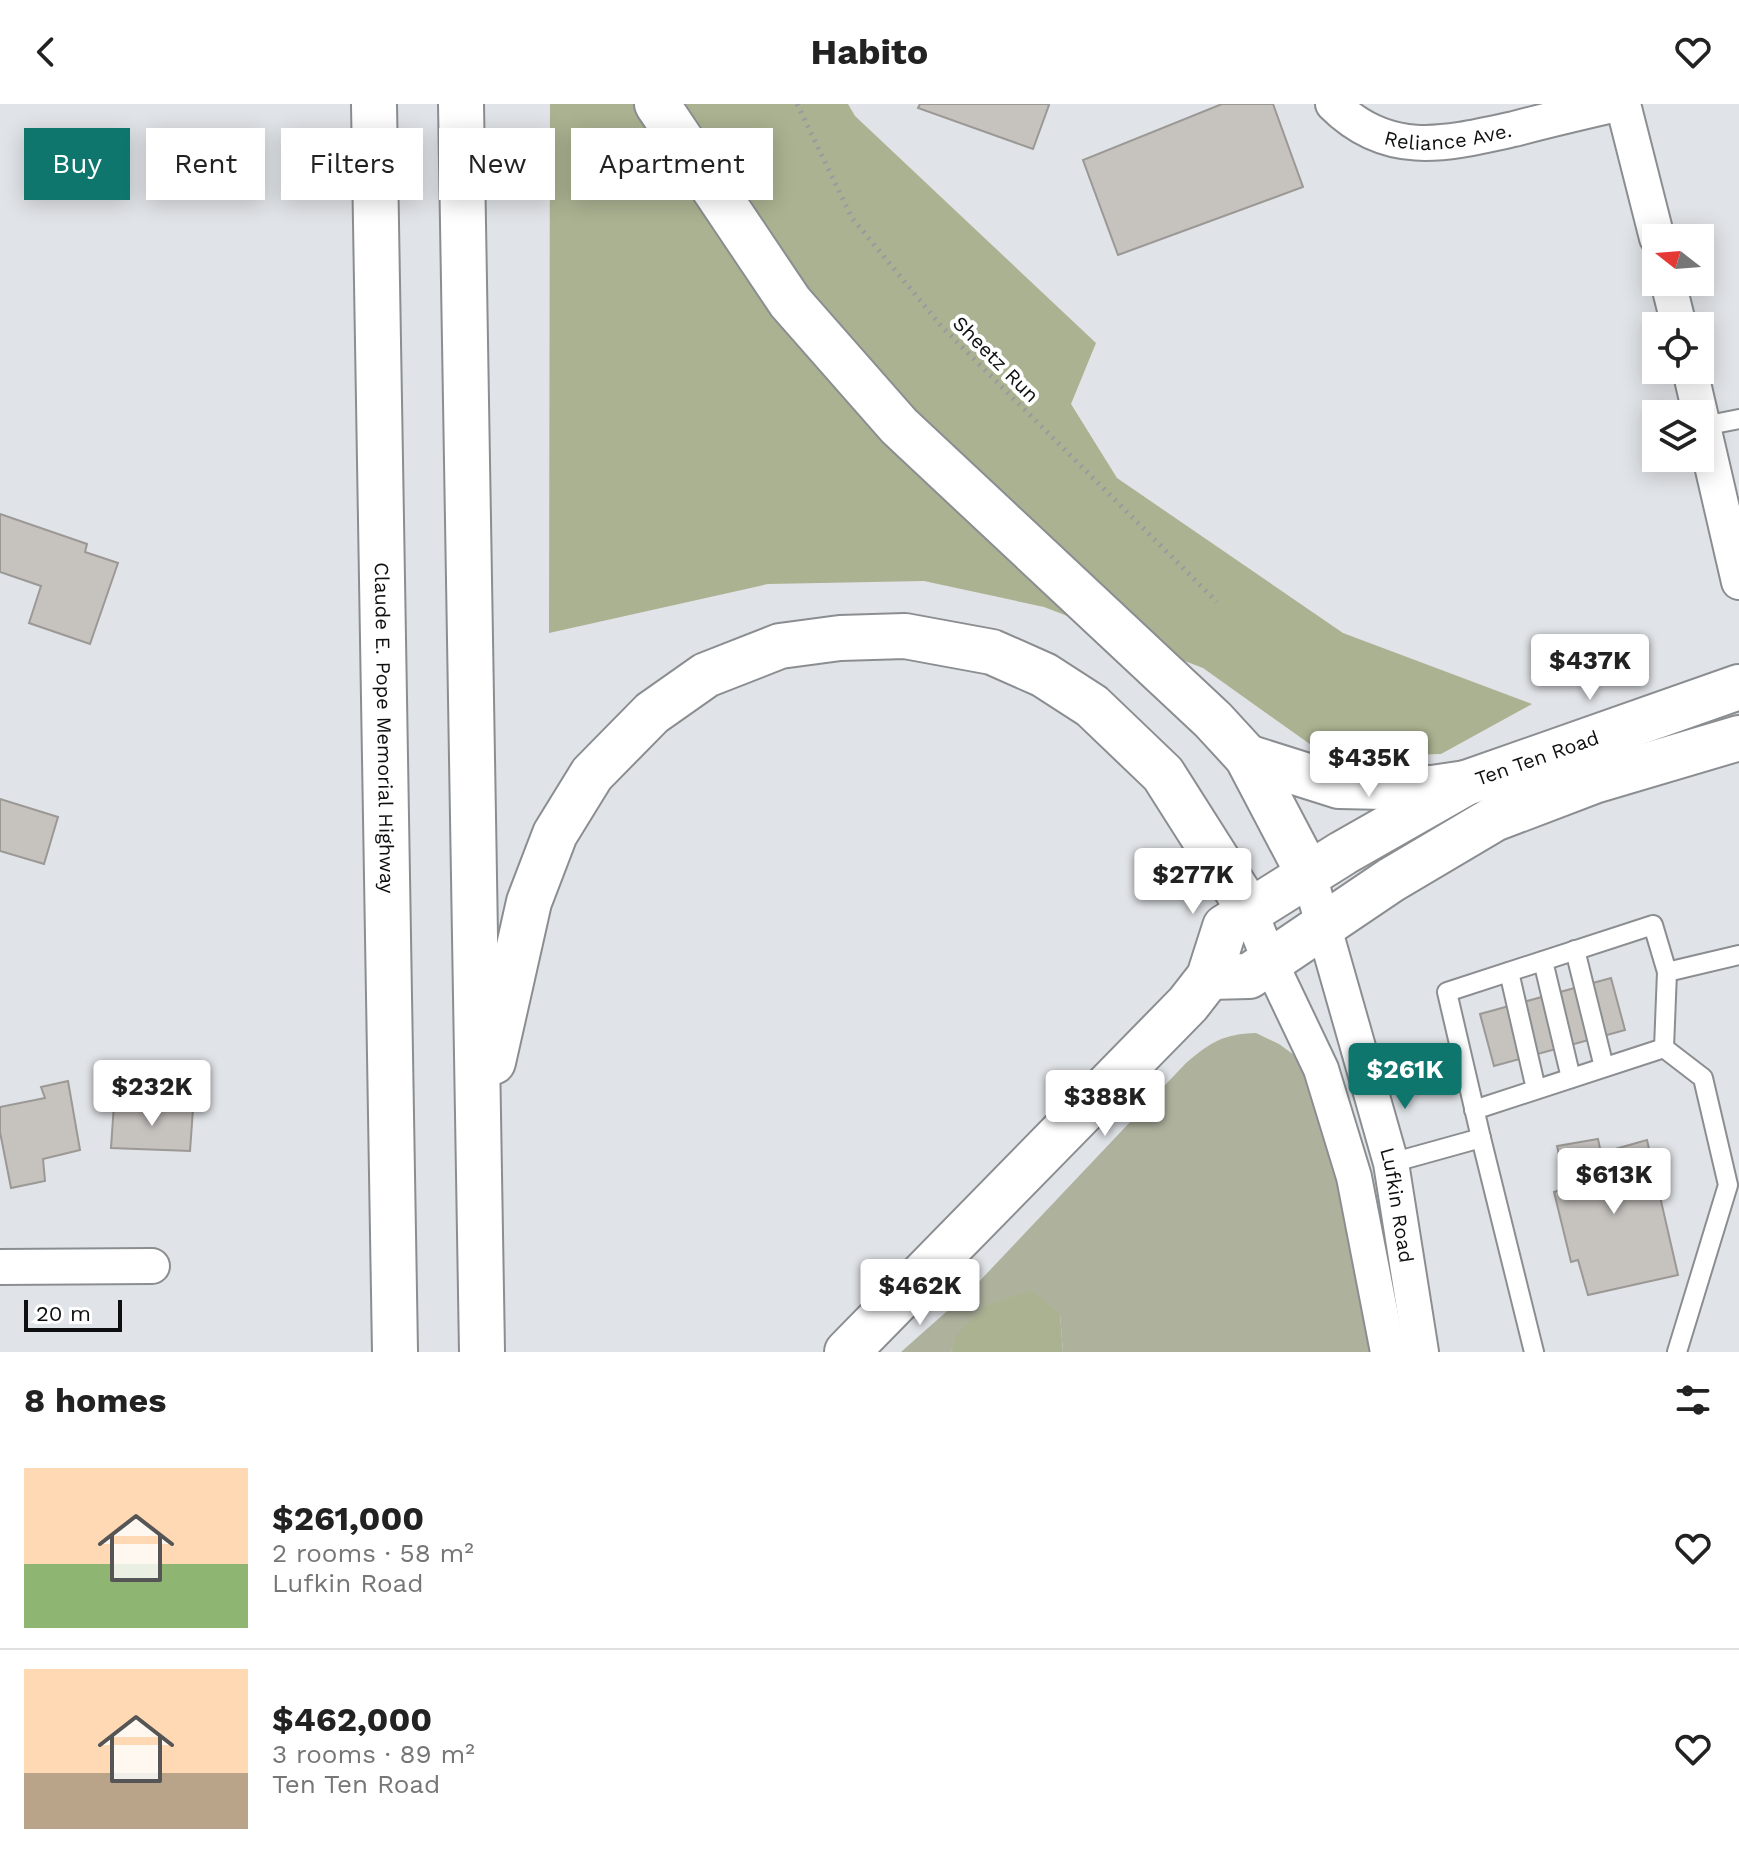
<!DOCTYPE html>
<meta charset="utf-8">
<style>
:root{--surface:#fff;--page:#f6f6f6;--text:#222;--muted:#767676;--line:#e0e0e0;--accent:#0f766e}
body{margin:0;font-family:"Work Sans",sans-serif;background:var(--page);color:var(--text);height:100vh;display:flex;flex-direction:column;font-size:30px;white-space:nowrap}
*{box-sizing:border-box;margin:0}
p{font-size:26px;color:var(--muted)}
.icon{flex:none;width:44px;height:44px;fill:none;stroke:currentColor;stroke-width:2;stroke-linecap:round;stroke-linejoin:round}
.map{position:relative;height:1248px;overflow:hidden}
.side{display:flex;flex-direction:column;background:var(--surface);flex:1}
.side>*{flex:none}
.guide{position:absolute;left:24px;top:24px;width:800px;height:72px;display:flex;gap:16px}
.needle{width:52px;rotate:287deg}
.controls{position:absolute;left:1642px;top:120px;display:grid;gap:16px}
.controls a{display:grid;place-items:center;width:72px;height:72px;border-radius:0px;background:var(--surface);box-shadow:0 4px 20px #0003;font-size:40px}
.scale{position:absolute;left:24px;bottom:20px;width:98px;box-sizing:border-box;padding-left:8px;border:4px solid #0e0f10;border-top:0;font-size:22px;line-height:28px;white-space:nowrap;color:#0e0f10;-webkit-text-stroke:6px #fff;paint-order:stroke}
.price{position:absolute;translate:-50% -68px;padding:0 18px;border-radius:8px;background:#fff;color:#222;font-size:26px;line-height:52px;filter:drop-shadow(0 2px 4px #0008)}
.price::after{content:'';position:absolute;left:50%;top:48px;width:24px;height:18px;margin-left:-12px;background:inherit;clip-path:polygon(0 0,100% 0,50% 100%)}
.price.on{background:var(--accent);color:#fff}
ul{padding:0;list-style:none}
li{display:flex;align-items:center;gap:24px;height:200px;padding:0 24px}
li+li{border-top:2px solid var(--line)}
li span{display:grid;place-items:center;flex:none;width:224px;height:160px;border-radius:0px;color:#555}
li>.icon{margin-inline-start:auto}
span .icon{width:96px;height:96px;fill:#fffc;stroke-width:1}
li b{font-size:34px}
h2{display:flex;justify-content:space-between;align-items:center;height:96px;padding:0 24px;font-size:34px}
.tag{padding:0 28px;border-radius:0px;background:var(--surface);box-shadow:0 4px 20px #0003;font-size:28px;line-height:72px}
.tag.on{background:var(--accent);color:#fff}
header{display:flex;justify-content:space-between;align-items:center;height:104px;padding:0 24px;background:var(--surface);font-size:36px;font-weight:700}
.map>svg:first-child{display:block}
.green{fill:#aeb29d}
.forest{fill:#abb291}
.building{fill:#c6c3bf;stroke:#9b9895;stroke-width:2}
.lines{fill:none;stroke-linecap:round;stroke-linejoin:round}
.lane-casing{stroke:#8b8e91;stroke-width:22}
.street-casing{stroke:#8b8e91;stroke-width:38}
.secondary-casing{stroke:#8b8e91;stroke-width:48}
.highway-casing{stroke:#8b8e91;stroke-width:48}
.path{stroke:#989a9d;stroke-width:5;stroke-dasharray:2 6;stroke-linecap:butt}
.lane{stroke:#fff;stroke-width:18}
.street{stroke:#fff;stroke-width:34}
.secondary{stroke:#fff;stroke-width:44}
.highway{stroke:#fff;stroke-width:44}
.labels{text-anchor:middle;stroke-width:8;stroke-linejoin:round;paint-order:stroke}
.street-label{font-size:20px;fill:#0e0f10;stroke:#fff}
</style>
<header><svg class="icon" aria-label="back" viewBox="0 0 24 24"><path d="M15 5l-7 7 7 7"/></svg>Habito<svg class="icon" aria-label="heart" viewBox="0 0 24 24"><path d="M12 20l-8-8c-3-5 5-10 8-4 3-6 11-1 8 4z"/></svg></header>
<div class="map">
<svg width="1739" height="1248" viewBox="0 0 1739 1248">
<rect width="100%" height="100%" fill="#e0e3e7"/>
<path class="green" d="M1256 929 1279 940 1301 956 1347 1087 1372 1248H1063L1060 1211 956 1233 951 1248H901L973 1184 1186 959C1211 938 1223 930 1256 929Z"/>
<g class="forest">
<path d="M550 0H848L855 12 1096 239 1071 300 1117 374 1343 529 1532 600 1441 650 1328 653 1203 564 1044 503 924 477 768 480 549 529Z"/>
<path d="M1032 1186 1060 1211 1063 1248H951L955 1233 985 1202Z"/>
</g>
<g class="building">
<path d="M920 0H1047L1049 1 1033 45 918 4Z"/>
<path d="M1222 0H1273L1303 83 1118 151 1083 56Z"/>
<path d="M0 410 87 440 85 448 118 459 90 540 29 519 41 482 0 468Z"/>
<path d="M0 695 58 713 44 760 0 747Z"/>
<path d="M1611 874 1625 926 1494 962 1480 910Z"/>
<path d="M68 977 80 1046 43 1055 45 1077 11 1084 0 1028V1003L45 994 41 983Z"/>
<path d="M114 1000 193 1005 190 1047 111 1044Z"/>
<path d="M1598 1035 1601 1049 1647 1036 1678 1171 1588 1191 1578 1156 1571 1158 1554 1088 1567 1084 1557 1042Z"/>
</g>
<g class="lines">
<defs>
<g id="lane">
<path d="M1704 322 1739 315"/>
<path d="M1575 846 1604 963"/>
<path d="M1543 857 1571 974"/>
<path d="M1509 868 1536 985"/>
<path d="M1667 868 1739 851"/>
<path d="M1664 944 1703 974 1728 1081 1677 1248"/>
<path d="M1474 1006 1664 944 1667 868 1653 821 1447 888 1481 1034 1534 1248"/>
<path d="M1391 1059 1481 1034"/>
</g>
<g id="street">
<path id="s1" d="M1333 0C1388 55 1446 40 1514 25 1548 16 1582 8 1617 0"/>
<path d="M1623 0 1657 134"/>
<path d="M1668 178 1679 222"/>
<path d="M1690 266 1739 478"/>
<path id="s2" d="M1309 771 1391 1059 1421 1248"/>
<path d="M1250 807 1270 858 1321 965 1354 1073 1388 1248"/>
<path d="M0 1163 152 1162"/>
</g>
<g id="secondary">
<path d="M1209 873 1249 872 1391 776 1494 715 1594 677 1739 634"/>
<path id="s3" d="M847 1248 1188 900 1209 873 1225 823 1343 749 1466 679 1739 583"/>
</g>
<g id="highway">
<path id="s4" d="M374 0 395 1248"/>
<path d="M461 0 482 1248"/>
<path d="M657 0 790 198 899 322 1213 616 1247 653 1309 771"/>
<path d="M1247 653 1339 682 1432 684 1466 679"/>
<path d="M493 958 529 798 555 730 592 670 652 609 706 571 780 542 840 534 905 532 992 548 1044 571 1092 602 1163 670 1250 807"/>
</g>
</defs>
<use href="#lane" class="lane-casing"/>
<use href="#street" class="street-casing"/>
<use href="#secondary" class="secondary-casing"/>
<use href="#highway" class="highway-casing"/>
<path class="path" d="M797 0 852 114 942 223 1217 498"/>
<use href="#lane" class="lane"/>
<use href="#street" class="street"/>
<use href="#secondary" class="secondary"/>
<use href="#highway" class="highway"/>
</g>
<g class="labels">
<g class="street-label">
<text dy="7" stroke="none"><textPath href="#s1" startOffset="126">Reliance Ave.</textPath></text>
<text transform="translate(996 255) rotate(45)" y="7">Sheetz Run</text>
<text dy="7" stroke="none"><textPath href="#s4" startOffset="624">Claude E. Pope Memorial Highway</textPath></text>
<text dy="7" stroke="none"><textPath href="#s3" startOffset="930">Ten Ten Road</textPath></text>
<text dy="7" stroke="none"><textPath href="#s2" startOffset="342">Lufkin Road</textPath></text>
</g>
</g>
</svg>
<div class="controls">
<a><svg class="needle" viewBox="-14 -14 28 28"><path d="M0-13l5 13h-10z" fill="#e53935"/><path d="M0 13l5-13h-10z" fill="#767676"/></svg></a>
<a><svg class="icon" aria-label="locate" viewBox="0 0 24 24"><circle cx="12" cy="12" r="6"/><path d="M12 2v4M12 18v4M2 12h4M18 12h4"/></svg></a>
<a><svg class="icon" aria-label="layers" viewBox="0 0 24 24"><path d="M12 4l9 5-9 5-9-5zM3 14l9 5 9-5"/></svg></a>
</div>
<div class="scale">20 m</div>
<b class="price" style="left:1590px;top:598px">$437K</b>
<b class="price" style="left:1369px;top:695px">$435K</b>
<b class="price" style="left:1193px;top:812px">$277K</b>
<b class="price on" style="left:1405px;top:1007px">$261K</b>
<b class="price" style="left:152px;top:1024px">$232K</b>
<b class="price" style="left:1105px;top:1034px">$388K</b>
<b class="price" style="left:1614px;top:1112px">$613K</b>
<b class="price" style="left:920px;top:1223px">$462K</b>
<div class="guide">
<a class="tag on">Buy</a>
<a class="tag">Rent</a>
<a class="tag">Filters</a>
<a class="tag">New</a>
<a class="tag">Apartment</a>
</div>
</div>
<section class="side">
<h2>8 homes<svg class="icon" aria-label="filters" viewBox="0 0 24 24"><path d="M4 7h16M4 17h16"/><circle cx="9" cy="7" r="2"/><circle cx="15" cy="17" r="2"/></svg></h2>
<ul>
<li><span style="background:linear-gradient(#ffd9b3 60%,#8fb573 0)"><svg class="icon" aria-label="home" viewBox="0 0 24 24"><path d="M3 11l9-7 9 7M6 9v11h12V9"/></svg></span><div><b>$261,000</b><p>2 rooms · 58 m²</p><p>Lufkin Road</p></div><svg class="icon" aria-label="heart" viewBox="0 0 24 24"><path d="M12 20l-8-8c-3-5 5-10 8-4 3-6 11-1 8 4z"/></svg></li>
<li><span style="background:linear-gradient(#ffd9b3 65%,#b9a48a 0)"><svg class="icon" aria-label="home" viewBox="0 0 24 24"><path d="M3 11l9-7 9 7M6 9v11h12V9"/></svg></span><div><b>$462,000</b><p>3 rooms · 89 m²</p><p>Ten Ten Road</p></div><svg class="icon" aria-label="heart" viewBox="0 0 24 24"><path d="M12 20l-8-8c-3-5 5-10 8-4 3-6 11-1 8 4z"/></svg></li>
</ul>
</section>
